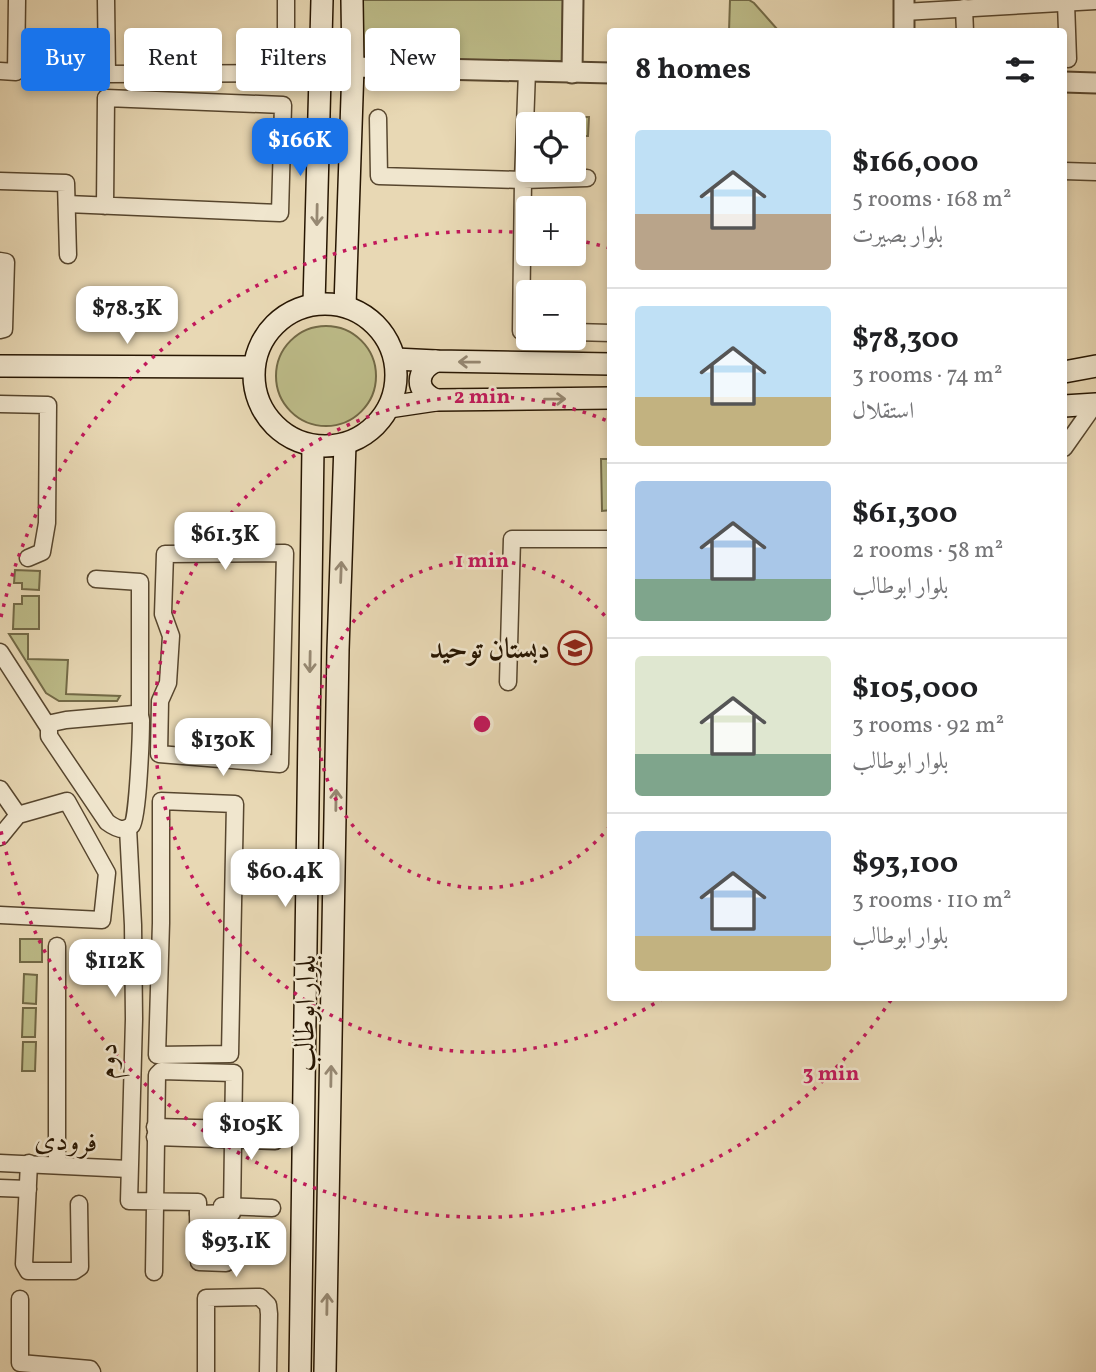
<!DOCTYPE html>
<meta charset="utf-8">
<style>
:root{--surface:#fff;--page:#f6f6f6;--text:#202124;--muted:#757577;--line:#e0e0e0;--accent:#1a73e8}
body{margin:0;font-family:Vollkorn,Amiri,serif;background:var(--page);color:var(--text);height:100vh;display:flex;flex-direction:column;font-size:26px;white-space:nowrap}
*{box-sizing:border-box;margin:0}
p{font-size:23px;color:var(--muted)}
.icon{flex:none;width:38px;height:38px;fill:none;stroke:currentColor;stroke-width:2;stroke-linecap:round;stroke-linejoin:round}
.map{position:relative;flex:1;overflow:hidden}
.sheet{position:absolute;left:607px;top:28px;width:460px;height:973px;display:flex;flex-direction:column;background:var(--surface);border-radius:7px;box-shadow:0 4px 10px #0003}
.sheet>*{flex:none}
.top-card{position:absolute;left:21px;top:28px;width:481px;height:63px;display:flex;gap:14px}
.controls{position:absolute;left:516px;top:112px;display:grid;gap:14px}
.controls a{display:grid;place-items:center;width:70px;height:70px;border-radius:7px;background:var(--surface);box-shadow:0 4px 10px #0003;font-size:35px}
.price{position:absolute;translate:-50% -60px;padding:0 16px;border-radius:14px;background:#fff;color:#222;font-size:23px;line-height:46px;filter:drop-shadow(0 2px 4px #0008)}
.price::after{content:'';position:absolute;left:50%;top:42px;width:21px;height:16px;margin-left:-10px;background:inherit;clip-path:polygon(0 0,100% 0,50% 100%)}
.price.active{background:var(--accent);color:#fff}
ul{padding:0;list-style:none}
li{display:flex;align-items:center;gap:21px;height:175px;padding:0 28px}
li+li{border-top:2px solid var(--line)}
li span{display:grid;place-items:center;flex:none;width:196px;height:140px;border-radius:7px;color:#555}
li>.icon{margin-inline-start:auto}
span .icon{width:84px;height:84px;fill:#fffc;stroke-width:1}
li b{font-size:30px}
h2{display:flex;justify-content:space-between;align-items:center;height:84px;padding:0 28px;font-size:30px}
.chip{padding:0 24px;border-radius:7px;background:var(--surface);box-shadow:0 4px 10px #0003;font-size:24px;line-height:63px}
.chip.active{background:var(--accent);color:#fff}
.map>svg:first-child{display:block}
.green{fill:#bdbc89;stroke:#726946;stroke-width:2}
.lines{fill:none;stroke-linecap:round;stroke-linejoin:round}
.minor-casing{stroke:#57462e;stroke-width:19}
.tertiary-casing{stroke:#57462e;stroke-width:23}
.secondary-casing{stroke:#271602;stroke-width:24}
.minor{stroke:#f0e6ce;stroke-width:16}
.tertiary{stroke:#f0e6ce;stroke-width:19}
.secondary{stroke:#f0e6ce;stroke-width:21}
.oneway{stroke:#968872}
.ring{fill:none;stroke:#c2185b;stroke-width:3.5;stroke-dasharray:3.5 7}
.labels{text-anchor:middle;stroke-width:5;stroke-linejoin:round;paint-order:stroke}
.poi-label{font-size:28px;font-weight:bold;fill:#271602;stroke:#f0e6ce;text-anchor:end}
.street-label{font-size:28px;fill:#271602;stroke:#f0e6ce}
.centre{fill:#c2185b;stroke:#f0e6ce;stroke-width:3.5}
.ring-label{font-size:21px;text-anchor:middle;font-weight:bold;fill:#c2185b;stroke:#f0e6ce;stroke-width:5;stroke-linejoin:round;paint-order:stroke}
</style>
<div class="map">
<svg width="1096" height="1372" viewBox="0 0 1096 1372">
<rect width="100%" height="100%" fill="#e8d8b4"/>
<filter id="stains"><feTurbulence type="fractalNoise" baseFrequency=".00286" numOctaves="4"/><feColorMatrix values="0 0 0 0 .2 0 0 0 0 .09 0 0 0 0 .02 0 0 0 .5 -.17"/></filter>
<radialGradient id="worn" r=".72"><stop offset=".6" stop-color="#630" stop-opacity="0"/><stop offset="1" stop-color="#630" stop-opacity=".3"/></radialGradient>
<g class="green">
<path d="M356 0H563L562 61 356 60Z"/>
<path d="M730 0H749L754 3 777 29 789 31H729Z"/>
<path d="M548 117H589L588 136H574V124H548Z"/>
<circle cx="326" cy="376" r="50"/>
<path d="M601 459H611V510L602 511Z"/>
<path d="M15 570 40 571 39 590 22 589V583H14Z"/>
<path d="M22 596H39V629H13L14 604H22Z"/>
<path d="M9 634H28V659L68 660 66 694 120 696 117 701H59L46 693Z"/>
<rect x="20" y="939" width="22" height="23"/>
<path d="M24 974 37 975 36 1004 23 1003Z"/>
<path d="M23 1008H36L35 1037H22Z"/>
<path d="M23 1042H36L35 1071H22Z"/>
</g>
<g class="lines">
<defs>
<g id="minor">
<path d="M106 0 107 74 286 73V0"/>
<path d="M1066 3 1068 59"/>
<path d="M964 8 965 32"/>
<path d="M904 12 1096 1"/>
<path d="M0 71 16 72 17 0"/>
<path d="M378 118 379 176 523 180 527 71"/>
<path d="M1064 171 1096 172"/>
<path d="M0 181 66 183 68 255"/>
<path d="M67 204 280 213 283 105 106 98 105 206"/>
<path d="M0 261 6 262 4 329 0 330"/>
<path d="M528 331H521L523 180 587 178"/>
<path d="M574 332 611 333"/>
<path d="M0 404 48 405 47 523 42 552 28 558"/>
<path d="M1064 448 1095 404"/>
<path d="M285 553 280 764 159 754 160 701 168 683 171 636 163 614 165 554Z"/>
<path d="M96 579 140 582V716"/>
<path d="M0 652 49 728"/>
<path d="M508 682 512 539H611"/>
<path d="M134 714 140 716 141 720C141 735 138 817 132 825 124 833 115 828 107 822L49 736V728L52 723 66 720Z"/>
<path d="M0 789 18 815"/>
<path d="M161 801 235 804 230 1054 157 1055 161 923Z"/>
<path d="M128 828 133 925 134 1019 129 1201 198 1202V1214L232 1213 234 1073 161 1071 157 1075 154 1272"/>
<path d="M0 837 18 815 67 801 107 873 102 920 0 915"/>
<path d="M155 1137 275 1141V1130L155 1127"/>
<path d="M0 1163 129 1169"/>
<path d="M29 1163 24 1264 28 1271H74L80 1267 79 1204"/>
<path d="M57 1165V946"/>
<path d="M0 1188 28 1189"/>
<path d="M222 1206 272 1208"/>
<path d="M198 1214 199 1262 226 1263 225 1213"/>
<path d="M20 1299V1363L90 1369 92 1372"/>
<path d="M206 1372V1298L260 1297 268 1305 269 1314 268 1372"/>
</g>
<g id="tertiary">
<path d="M904 32V0"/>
<path d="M353 67 611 73"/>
<path d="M572 73 573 0"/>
<path d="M1064 82 1096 83"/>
</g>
<g id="secondary">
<circle cx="325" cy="375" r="71"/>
<path d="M314 304 322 0"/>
<path d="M345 306 353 67 352 0"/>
<path d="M395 359 436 361 611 364"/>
<path d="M0 366 253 367"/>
<path d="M1064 372 1096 366"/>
<path d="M436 400C415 391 415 371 436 361"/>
<path d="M1064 406 1096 404"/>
<path d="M389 407 436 400 611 398"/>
<path d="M300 1372 313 447"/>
<path d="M325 1372 338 650 345 444"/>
</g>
</defs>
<use href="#minor" class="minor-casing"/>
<use href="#tertiary" class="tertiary-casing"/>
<use href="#secondary" class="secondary-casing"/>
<use href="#minor" class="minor"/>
<use href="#tertiary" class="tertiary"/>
<use href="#secondary" class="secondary"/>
</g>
<defs><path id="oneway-shaft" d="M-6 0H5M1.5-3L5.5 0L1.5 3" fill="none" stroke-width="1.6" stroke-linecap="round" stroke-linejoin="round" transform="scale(1.75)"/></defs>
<g class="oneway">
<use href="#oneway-shaft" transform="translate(317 215) rotate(91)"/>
<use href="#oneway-shaft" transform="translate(469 362) rotate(-179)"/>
<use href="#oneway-shaft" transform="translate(555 399) rotate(-1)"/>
<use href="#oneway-shaft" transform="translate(341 572) rotate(-88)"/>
<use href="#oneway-shaft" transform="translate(310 662) rotate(91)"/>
<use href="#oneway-shaft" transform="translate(336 800) rotate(-89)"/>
<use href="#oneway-shaft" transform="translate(331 1076) rotate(-89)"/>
<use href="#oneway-shaft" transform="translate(327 1304) rotate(-89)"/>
</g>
<g class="ring">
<path d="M610 826A164 164 0 1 1 610 622"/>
<path d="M663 998A328 328 0 1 1 610 422"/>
<path d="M891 1000A493 493 0 0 1 1 831M1 617A493 493 0 0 1 525 233M576 240A493 493 0 0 1 610 248"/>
</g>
<defs>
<symbol id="school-ring" viewBox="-11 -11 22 22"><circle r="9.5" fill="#f0e6ce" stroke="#8f2418" stroke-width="1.5"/><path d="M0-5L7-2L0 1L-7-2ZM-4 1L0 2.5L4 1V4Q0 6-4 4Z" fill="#8f2418"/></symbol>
</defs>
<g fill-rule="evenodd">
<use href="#school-ring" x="556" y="629" width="38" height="38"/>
</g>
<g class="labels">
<g class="poi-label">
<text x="550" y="658">دبستان توحید</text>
</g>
<g class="street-label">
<text transform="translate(304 1013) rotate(-89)" y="10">بلوار ابوطالب</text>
<text transform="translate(106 1061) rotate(-88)" y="10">دوم</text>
<text transform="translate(66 1140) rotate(3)" y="10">فرودی</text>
</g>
</g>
<circle cx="482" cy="724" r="10" class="centre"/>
<g class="ring-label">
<text x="482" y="403">2 min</text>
<text x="482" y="567">1 min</text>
<text x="831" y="1080">3 min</text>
</g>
<rect width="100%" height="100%" filter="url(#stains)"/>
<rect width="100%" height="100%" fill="url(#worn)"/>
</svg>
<div class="controls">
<a><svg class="icon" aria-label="locate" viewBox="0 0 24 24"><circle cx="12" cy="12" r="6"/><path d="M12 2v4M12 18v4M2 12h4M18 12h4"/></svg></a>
<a>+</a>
<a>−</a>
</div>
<b class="price active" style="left:300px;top:178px">$166K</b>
<b class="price" style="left:127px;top:346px">$78.3K</b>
<b class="price" style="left:225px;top:572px">$61.3K</b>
<b class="price" style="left:223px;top:778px">$130K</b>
<b class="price" style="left:285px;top:909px">$60.4K</b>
<b class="price" style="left:115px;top:999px">$112K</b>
<b class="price" style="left:251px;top:1162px">$105K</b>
<b class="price" style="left:236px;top:1279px">$93.1K</b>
<div class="top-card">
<a class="chip active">Buy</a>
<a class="chip">Rent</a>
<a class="chip">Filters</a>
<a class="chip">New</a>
</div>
<section class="sheet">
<h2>8 homes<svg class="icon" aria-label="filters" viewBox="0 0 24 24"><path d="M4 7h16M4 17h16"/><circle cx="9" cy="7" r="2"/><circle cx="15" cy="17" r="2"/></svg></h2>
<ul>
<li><span style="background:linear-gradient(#bfe0f5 60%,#b9a48a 0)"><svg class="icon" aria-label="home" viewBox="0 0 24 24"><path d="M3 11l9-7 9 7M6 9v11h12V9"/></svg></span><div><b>$166,000</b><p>5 rooms · 168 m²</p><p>بلوار بصیرت</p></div></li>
<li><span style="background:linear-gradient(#bfe0f5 65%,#c2b280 0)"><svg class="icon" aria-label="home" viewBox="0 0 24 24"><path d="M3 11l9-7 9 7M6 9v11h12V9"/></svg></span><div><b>$78,300</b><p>3 rooms · 74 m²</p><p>استقلال</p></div></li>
<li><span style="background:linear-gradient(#a9c7e8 70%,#7fa58c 0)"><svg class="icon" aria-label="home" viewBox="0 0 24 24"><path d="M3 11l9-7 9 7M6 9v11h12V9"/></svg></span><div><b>$61,300</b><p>2 rooms · 58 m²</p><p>بلوار ابوطالب</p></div></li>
<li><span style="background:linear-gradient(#dfe7d0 70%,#7fa58c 0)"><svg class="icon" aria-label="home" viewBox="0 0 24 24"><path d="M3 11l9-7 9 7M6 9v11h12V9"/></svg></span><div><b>$105,000</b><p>3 rooms · 92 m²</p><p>بلوار ابوطالب</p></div></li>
<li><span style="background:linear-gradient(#a9c7e8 75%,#c2b280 0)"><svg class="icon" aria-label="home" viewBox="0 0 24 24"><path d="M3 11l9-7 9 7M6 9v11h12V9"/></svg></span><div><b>$93,100</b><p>3 rooms · 110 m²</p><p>بلوار ابوطالب</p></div></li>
</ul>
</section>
</div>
